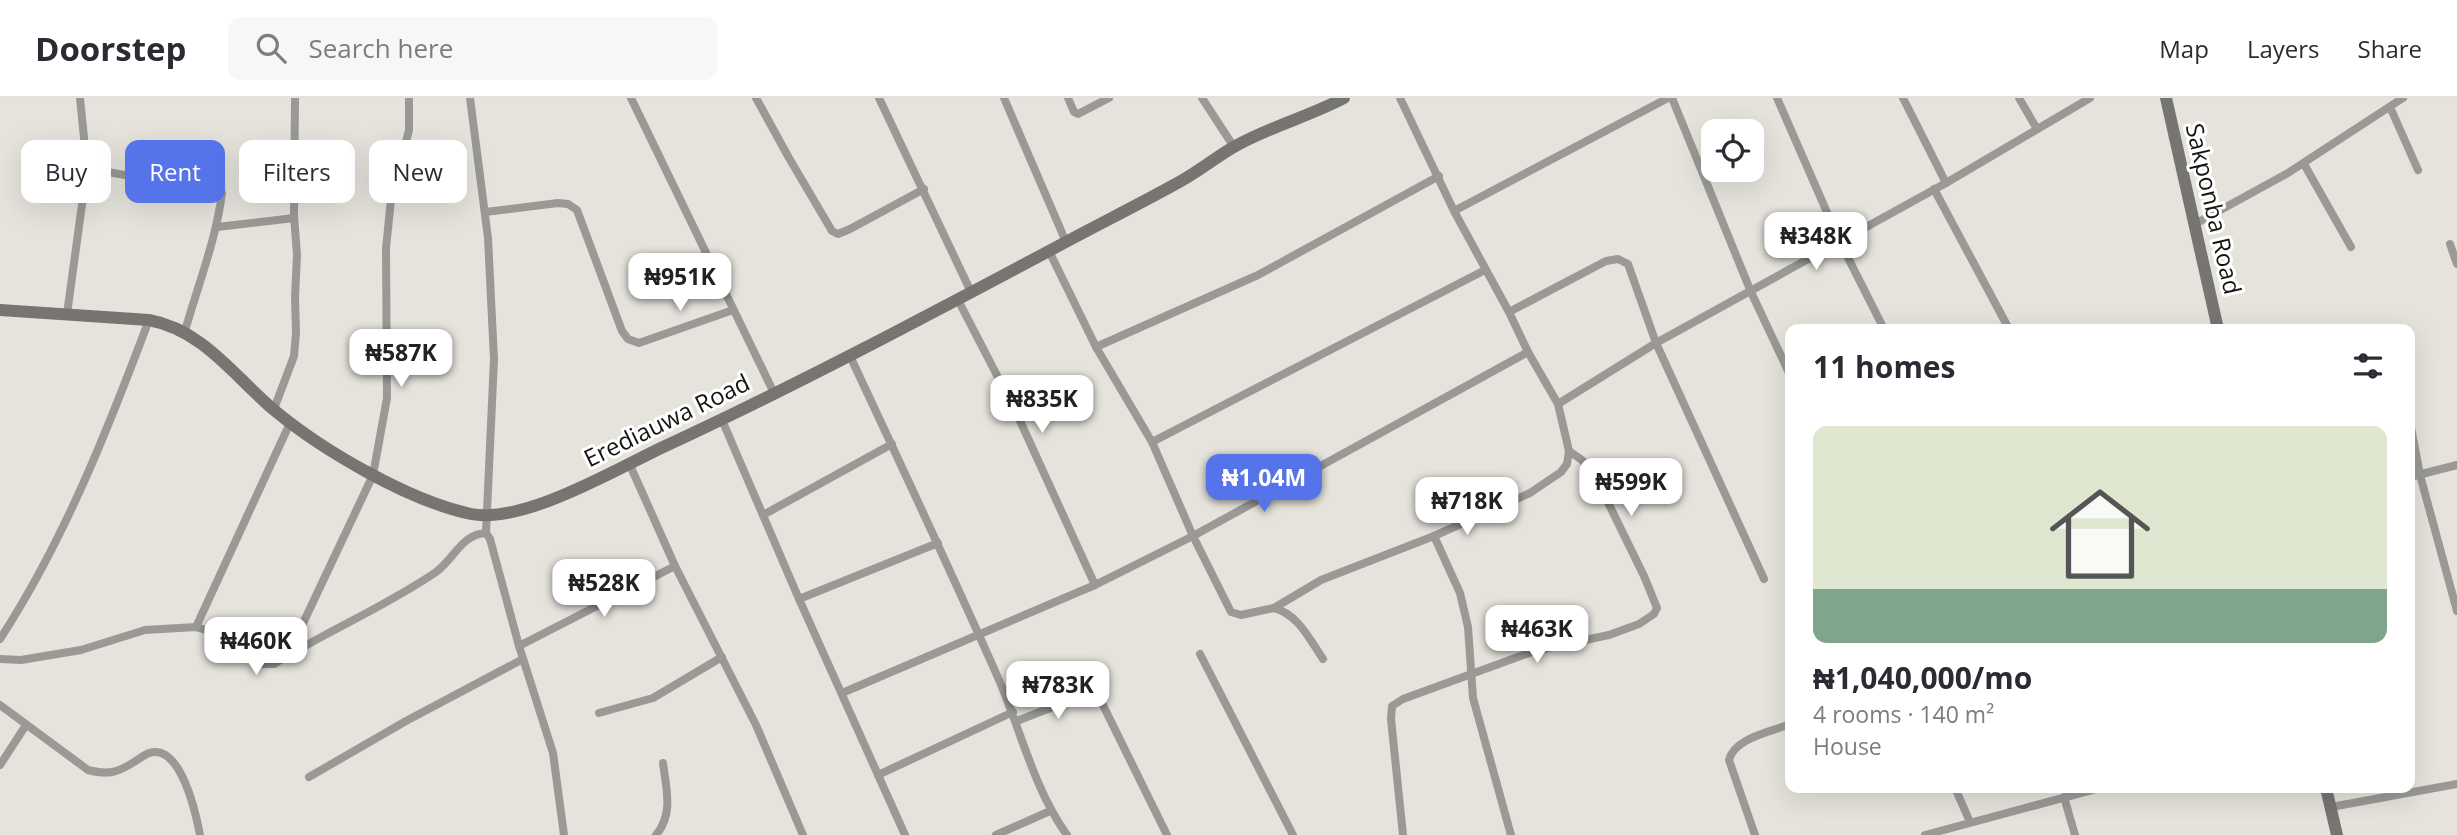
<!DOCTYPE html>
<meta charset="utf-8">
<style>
:root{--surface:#fff;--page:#f7f7f7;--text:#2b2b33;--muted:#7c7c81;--line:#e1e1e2;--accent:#5574ea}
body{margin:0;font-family:"Open Sans",sans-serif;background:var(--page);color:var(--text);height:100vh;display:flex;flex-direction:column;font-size:26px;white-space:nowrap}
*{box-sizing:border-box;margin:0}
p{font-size:23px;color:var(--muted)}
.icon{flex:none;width:38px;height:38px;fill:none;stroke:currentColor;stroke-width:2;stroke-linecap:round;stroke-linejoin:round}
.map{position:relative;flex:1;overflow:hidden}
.drawer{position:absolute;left:1785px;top:226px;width:630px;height:469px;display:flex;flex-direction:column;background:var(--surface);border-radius:14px;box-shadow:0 7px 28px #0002}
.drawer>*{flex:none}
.guide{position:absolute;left:21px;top:42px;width:665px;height:63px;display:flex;gap:14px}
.fabs{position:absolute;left:1701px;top:21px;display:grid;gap:14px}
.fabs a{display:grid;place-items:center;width:63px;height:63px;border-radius:14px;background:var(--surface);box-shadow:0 7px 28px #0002;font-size:35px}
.price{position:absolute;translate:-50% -60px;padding:0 16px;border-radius:14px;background:#fff;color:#222;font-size:23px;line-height:46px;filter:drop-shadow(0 2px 4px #0008)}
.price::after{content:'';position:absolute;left:50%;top:42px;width:21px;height:16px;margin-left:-10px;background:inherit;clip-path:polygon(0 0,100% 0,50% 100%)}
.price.active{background:var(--accent);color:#fff}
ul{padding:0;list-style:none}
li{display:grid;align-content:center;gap:14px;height:371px;padding:0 28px}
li+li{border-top:2px solid var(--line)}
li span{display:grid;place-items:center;height:217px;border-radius:14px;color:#555}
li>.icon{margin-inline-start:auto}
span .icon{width:126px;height:126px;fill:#fffc;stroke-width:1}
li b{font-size:30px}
h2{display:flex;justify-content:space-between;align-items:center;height:84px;padding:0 28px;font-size:30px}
.tag{padding:0 24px;border-radius:14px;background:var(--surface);box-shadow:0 7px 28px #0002;font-size:24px;line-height:63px}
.tag.active{background:var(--accent);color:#fff}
header{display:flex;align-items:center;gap:42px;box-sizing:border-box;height:98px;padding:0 35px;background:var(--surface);border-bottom:2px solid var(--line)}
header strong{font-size:33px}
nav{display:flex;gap:38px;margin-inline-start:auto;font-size:24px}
.search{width:490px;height:63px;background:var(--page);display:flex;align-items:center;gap:18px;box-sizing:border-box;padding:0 24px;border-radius:14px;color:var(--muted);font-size:26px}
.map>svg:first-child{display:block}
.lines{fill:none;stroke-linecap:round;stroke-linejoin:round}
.street{stroke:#9a9996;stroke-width:8}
.secondary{stroke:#777571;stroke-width:12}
.labels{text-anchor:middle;stroke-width:6;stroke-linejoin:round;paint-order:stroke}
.street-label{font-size:24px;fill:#151411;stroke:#fff}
</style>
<header>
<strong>Doorstep</strong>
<div class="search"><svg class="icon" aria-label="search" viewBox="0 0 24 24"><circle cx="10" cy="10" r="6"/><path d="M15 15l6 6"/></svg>Search here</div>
<nav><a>Map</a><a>Layers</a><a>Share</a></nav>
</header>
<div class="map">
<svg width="2457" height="737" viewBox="0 0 2457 737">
<rect width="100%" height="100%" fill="#e5e3dc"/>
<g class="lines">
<g class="street">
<path d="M470 0 488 140 494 261 486 435 490 441 519 548 553 655 564 737"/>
<path d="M631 0 774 295"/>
<path d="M756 0 789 60 832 133 838 136 850 131 924 91"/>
<path d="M879 0 972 196"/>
<path d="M1004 0 1066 144"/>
<path d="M1068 0 1074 14 1078 16 1109 0"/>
<path d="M1202 0 1234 49"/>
<path d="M1400 0 1454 113 1509 214 1528 254 1558 306 1656 245 1946 85 2090 0"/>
<path d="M1672 0 1751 194 1790 277"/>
<path d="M1777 0 1840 144 1884 231"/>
<path d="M1903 0 1946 85"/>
<path d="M2019 0 2037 31"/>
<path d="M2390 9 2418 72"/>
<path d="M2304 66 2351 149"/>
<path d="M87 70C99 72 112 75 125 77 148 79 207 78 222 95 216 142 198 187 185 233"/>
<path d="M1934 91 2009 231"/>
<path d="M1454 113 1668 0"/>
<path d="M485 114 558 105 568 106 577 112 622 233 628 241 639 245 733 212"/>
<path d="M2195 126 2288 75 2403 0"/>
<path d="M217 129 294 120"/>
<path d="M2450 146 2457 166"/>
<path d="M1049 153 1096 249 1152 344 1193 438 1231 514 1241 517 1274 510 1321 482 1434 438 1530 395 1561 374 1567 366 1569 353 1558 306"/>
<path d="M958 202 1016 314 1095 487"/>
<path d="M1509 214 1606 163 1618 161 1628 166 1656 245 1764 481"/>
<path d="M67 216 87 70 80 0"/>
<path d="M1096 249 1258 177 1439 78"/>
<path d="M850 258C900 365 951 473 999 582 1021 633 1034 691 1067 737"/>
<path d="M274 311 294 258 296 235 295 199 297 157 294 118 295 0"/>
<path d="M722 322 799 501 905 737"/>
<path d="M2410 324 2420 377 2457 513"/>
<path d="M1152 344 1485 172"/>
<path d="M629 365 675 468 756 627 803 737"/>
<path d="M2410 379 2457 367"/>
<path d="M763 417 892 346"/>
<path d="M1434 438 1460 495 1468 529 1473 600 1511 737"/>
<path d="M799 501 938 445"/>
<path d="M1274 510C1298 516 1310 542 1323 561"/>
<path d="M196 529 290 325"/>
<path d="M0 541C64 443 108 331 149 222"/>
<path d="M519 548 675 468"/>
<path d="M1200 556 1293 737"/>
<path d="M288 557 373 377 387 300 386 150 391 102 409 32V0"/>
<path d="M0 561 21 562 81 552 145 532 196 529 209 533 263 566H274C327 533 385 509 436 474 454 461 462 436 486 435"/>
<path d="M842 595 1095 487 1193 438 1528 254"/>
<path d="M0 607 88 672C108 677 117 675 134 664 139 661 144 657 149 655 181 645 196 716 200 737"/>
<path d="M599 615 653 600 722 559"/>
<path d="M1017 623 1091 594 1097 595 1167 737"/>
<path d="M0 667 26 627"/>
<path d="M878 677 1013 614"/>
<path d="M309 679 406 623 523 561"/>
<path d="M1955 690 1970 724"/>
<path d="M2064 699 2075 737"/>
<path d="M2331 709 2457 686"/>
<path d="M656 737C674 716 666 690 663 665"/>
<path d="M996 737 1050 713"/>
<path d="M1403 737 1391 621 1392 608 1403 601 1537 552 1609 537 1639 526 1654 516 1657 510 1644 478 1596 380 1582 362 1569 353"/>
<path d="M1755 737 1729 662C1734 640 1771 634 1790 626"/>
<path d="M1925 737 2100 690"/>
</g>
<g class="secondary">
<path d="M2166 0 2218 231"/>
<path d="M0 212 149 222C203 232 234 278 274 312 322 352 409 403 471 416 523 426 613 373 661 350 793 289 921 221 1049 153 1093 129 1138 107 1181 83 1199 73 1215 60 1232 50 1268 29 1308 19 1344 0"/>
<path d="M2326 690 2337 737"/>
</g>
</g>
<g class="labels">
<g class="street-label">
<text transform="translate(2213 111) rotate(77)" y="8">Sakponba Road</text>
<text transform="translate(667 323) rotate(-26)" y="8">Erediauwa Road</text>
</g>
</g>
</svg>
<div class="fabs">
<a><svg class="icon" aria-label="locate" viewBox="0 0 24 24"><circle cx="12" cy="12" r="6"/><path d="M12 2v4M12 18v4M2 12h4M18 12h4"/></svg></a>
</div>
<b class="price" style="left:1816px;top:174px">₦348K</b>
<b class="price" style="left:680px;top:215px">₦951K</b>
<b class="price" style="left:401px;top:291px">₦587K</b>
<b class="price" style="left:1042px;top:337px">₦835K</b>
<b class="price active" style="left:1264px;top:416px">₦1.04M</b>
<b class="price" style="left:1631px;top:420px">₦599K</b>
<b class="price" style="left:1467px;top:439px">₦718K</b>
<b class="price" style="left:604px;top:521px">₦528K</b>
<b class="price" style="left:1537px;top:567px">₦463K</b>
<b class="price" style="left:256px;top:579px">₦460K</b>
<b class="price" style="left:1058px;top:623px">₦783K</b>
<div class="guide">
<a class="tag">Buy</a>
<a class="tag active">Rent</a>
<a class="tag">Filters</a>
<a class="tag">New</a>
</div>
<section class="drawer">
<h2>11 homes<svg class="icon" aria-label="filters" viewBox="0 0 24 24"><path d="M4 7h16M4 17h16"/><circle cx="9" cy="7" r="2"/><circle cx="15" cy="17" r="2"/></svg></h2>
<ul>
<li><span style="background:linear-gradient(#dfe7d0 75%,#7fa58c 0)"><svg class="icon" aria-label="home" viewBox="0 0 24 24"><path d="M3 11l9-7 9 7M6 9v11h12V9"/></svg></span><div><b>₦1,040,000/mo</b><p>4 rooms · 140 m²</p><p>House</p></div></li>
</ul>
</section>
</div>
